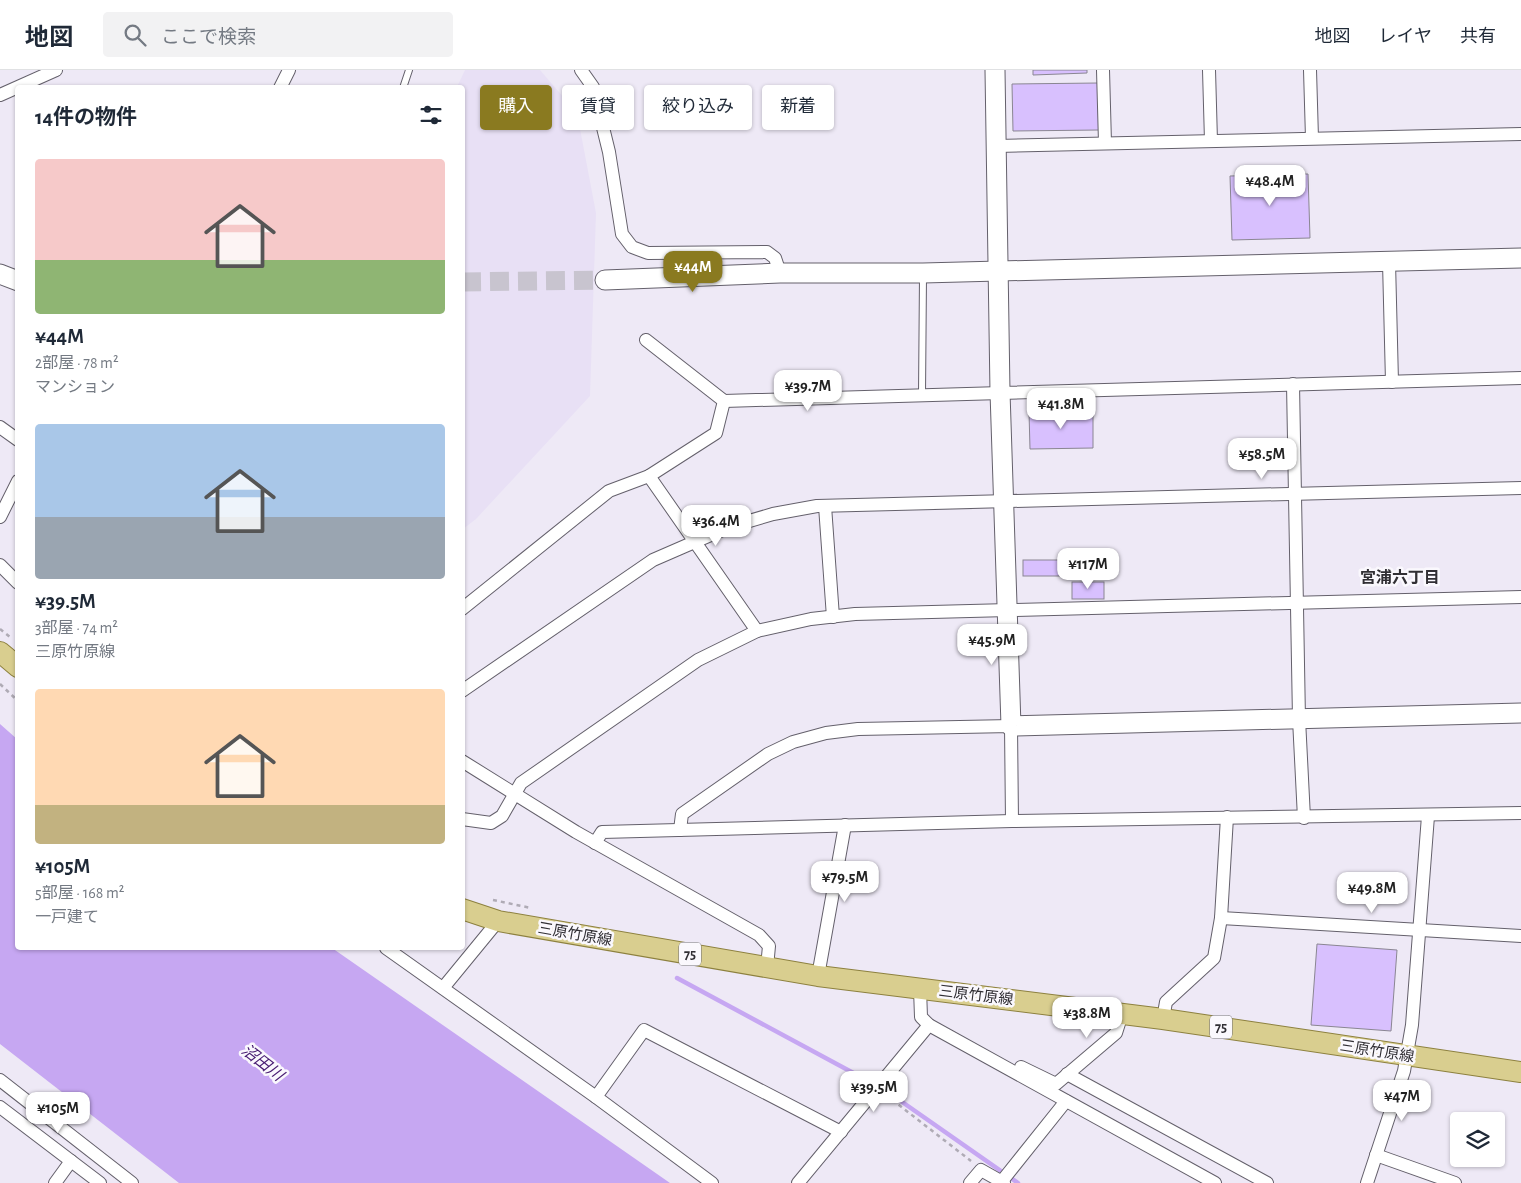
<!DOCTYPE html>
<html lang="ja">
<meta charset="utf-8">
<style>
:root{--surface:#fff;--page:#f2f2f3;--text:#1f2937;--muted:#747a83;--line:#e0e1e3;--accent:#8a7a20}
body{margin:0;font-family:"Alegreya Sans","Noto Sans JP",sans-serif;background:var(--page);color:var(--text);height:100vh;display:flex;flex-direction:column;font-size:19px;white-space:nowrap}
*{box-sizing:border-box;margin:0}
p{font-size:16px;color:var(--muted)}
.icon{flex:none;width:28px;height:28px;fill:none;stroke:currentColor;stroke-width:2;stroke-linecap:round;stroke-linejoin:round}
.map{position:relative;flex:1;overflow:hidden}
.side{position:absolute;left:15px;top:15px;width:450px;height:865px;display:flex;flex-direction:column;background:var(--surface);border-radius:5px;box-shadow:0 1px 4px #0004}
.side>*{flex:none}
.banner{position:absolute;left:480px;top:15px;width:475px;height:45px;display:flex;gap:10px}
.buttons{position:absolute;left:1450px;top:1042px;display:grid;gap:10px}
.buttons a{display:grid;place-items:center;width:55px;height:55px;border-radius:5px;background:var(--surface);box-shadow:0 1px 4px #0004;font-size:25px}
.price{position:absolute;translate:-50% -42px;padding:0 11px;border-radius:10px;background:#fff;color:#222;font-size:16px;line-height:32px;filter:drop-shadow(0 1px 2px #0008)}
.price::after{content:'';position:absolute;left:50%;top:30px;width:15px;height:11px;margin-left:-8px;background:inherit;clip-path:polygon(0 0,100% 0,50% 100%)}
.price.on{background:var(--accent);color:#fff}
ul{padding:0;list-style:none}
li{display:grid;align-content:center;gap:10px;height:265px;padding:0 20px}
li span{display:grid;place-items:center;height:155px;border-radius:5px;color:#555}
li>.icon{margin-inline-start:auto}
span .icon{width:90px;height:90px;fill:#fffc;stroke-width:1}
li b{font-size:21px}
h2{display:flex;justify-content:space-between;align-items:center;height:60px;padding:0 20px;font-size:21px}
.pill{padding:0 18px;border-radius:5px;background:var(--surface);box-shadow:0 1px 4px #0004;font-size:18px;line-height:45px}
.pill.on{background:var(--accent);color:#fff}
header{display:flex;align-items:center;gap:30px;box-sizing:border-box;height:70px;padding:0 25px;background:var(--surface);border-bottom:1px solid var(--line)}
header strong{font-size:24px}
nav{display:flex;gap:28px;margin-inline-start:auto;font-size:18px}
.search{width:350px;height:45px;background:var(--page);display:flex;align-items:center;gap:12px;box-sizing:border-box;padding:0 18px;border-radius:5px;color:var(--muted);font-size:19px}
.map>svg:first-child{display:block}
.built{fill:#e8e0f5}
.water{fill:#c6a7f2}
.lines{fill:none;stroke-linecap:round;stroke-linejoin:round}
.stream{stroke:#c6a7f2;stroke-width:4.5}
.building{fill:#d8c0fe;stroke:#8a8692}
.secondary-tunnel{stroke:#c8c4cf;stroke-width:19;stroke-dasharray:19 9;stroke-linecap:butt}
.lane-casing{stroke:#64606b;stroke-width:8}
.street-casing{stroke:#64606b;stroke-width:14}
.secondary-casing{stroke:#64606b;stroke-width:21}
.primary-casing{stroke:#8d813f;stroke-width:22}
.path{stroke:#afabb5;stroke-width:2.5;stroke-dasharray:4 4;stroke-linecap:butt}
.lane{stroke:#fff;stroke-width:6}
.street{stroke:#fff;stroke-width:12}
.secondary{stroke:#fff;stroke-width:19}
.primary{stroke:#d9ce8f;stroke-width:20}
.labels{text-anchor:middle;stroke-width:5;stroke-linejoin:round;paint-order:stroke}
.shield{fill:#faf8fd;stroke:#6d6b70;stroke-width:1}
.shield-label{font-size:14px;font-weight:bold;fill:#312f34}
.street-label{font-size:15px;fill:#312f34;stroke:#faf8fd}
.neighbourhood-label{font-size:16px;font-weight:bold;fill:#312f34;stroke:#faf8fd}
.water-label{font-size:16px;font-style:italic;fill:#451970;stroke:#faf8fd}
</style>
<header>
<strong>地図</strong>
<div class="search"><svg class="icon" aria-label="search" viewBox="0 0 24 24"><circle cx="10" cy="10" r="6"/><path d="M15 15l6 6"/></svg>ここで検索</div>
<nav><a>地図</a><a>レイヤ</a><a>共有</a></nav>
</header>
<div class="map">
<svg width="1521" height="1113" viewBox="0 0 1521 1113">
<rect width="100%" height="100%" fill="#eee9f6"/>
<path class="built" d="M465 0H540L577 43 596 143 590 326 476 449 463 459 462 18 457 17Z"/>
<path class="water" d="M0 654 17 669 18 878H332L670 1113H179L0 974Z"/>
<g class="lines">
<path class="stream" d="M677 908 885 1020 1018 1113"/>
</g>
<g class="building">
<path d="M1033 0H1087V3L1033 5Z"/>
<path d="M1098 13 1099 60 1013 61 1012 14Z"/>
<path d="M1308 104 1310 168 1232 170 1230 106Z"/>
<path d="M1093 340V378L1030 379 1029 342Z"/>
<rect x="1023" y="490" width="47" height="16"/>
<rect x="1072" y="512" width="32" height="17"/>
<path d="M1317 874 1397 880 1391 961 1311 955Z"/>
</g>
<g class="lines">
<path class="secondary-tunnel" d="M462 212 605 210"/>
<defs>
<g id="lane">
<path d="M403 18 409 0"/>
<path d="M922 324 923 206"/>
</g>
<g id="street">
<path d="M581 0 593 17 609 82 622 164 632 177 648 183 767 182 775 188 780 203"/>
<path d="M1103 0 1105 73"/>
<path d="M1209 0 1211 71"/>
<path d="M1310 0 1312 68"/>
<path d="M280 18 289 0"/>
<path d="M0 25 56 0"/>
<path d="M997 76 1521 64"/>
<path d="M1389 192 1392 312"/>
<path d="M646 270 724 331 1521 308"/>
<path d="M1293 314 1299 649 1304 748"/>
<path d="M0 357 18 370"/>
<path d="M649 406 757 561"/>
<path d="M825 436 833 547"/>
<path d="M0 447 18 411"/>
<path d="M0 495 18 513"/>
<path d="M462 539 609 421 649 406 716 363 724 331"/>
<path d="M462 621 653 490 729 457 773 444 817 436 1521 418"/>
<path d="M462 691 576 762 759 865 769 876 767 897"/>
<path d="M462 749 491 753 502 746 521 713 698 590 757 561 811 549 855 544 1521 527"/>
<path d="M680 760 682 744 768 684 793 672 826 663 858 659 1011 656 1012 751"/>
<path d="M595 773 602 762 1012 751 1521 743"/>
<path d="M1221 848 1521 866"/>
<path d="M386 878 596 1027 712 1113"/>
<path d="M818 906 845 755"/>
<path d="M443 918 498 851"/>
<path d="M920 919 921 947 929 955 1215 1113"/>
<path d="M1163 949 1166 932 1214 888 1221 848 1227 747"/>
<path d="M1021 997 1056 1014 1116 963 1122 944"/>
<path d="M1067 1004 1267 1113"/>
<path d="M0 1010 132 1113"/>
<path d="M596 1027 644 960 841 1062"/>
<path d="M0 1037 100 1113"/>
<path d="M1376 1085 1455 1113"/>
<path d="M1002 1111 1066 1031"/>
<path d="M55 1113 71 1091"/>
<path d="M798 1113 929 955"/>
<path d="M970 1113 981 1100 1004 1113"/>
<path d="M1367 1113 1404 1001 1412 955 1428 746"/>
</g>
<g id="secondary">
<path d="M995 0 1000 322 1011 656 1521 643"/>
<path d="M0 204 18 211"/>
<path d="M605 210 780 203H923L1521 188"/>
</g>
<g id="primary">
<path d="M0 582 18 597"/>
<path d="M462 839 498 851 818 906 1163 949 1521 1002"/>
</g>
</defs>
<use href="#lane" class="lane-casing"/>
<use href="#street" class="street-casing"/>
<use href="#secondary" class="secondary-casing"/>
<use href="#primary" class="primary-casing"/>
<g class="path">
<path d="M0 559 10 567"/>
<path d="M0 614 18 631"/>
<path d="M493 830 531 838"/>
<path d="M886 1025 971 1091"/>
</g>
<use href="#lane" class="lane"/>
<use href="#street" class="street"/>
<use href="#secondary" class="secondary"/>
<use href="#primary" class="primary"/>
</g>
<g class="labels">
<g class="shield">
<rect x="679" y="872.5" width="22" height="23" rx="4"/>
<rect x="1210" y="945.5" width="22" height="23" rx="4"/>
</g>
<g class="shield-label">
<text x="690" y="889">75</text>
<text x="1221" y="962">75</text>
</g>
<g class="street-label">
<text transform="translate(575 864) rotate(10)" y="5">三原竹原線</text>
<text transform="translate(976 925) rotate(7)" y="5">三原竹原線</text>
<text transform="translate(1377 981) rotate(9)" y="5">三原竹原線</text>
</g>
<g class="neighbourhood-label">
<text x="1400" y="513">宮浦六丁目</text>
</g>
<g class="water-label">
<text transform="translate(263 992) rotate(38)" y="6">沼田川</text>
</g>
</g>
</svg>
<div class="buttons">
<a><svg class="icon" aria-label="layers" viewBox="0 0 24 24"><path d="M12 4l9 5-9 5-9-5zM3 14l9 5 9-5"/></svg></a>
</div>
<b class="price" style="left:1270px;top:137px">¥48.4M</b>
<b class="price on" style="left:693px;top:223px">¥44M</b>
<b class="price" style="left:808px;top:342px">¥39.7M</b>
<b class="price" style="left:1061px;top:360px">¥41.8M</b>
<b class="price" style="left:1262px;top:410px">¥58.5M</b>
<b class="price" style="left:716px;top:477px">¥36.4M</b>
<b class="price" style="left:1088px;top:520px">¥117M</b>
<b class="price" style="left:992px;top:596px">¥45.9M</b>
<b class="price" style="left:845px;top:833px">¥79.5M</b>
<b class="price" style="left:1372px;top:844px">¥49.8M</b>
<b class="price" style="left:1087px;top:969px">¥38.8M</b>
<b class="price" style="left:874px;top:1043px">¥39.5M</b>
<b class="price" style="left:1402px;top:1052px">¥47M</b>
<b class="price" style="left:58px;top:1064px">¥105M</b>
<div class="banner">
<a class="pill on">購入</a>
<a class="pill">賃貸</a>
<a class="pill">絞り込み</a>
<a class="pill">新着</a>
</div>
<section class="side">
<h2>14件の物件<svg class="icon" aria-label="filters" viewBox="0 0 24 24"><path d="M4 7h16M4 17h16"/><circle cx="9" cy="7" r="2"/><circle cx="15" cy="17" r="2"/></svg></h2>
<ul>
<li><span style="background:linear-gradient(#f6c9c9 65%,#8fb573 0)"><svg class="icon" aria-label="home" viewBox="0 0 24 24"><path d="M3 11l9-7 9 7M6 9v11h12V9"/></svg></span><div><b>¥44M</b><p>2部屋 · 78 m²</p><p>マンション</p></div></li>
<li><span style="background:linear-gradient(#a9c7e8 60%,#9aa5b1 0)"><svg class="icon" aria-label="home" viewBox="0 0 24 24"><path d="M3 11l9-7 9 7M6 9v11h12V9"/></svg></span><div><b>¥39.5M</b><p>3部屋 · 74 m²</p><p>三原竹原線</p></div></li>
<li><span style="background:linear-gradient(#ffd9b3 75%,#c2b280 0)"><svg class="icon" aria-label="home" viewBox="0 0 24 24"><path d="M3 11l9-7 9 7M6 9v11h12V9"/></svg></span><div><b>¥105M</b><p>5部屋 · 168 m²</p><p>一戸建て</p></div></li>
</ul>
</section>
</div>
